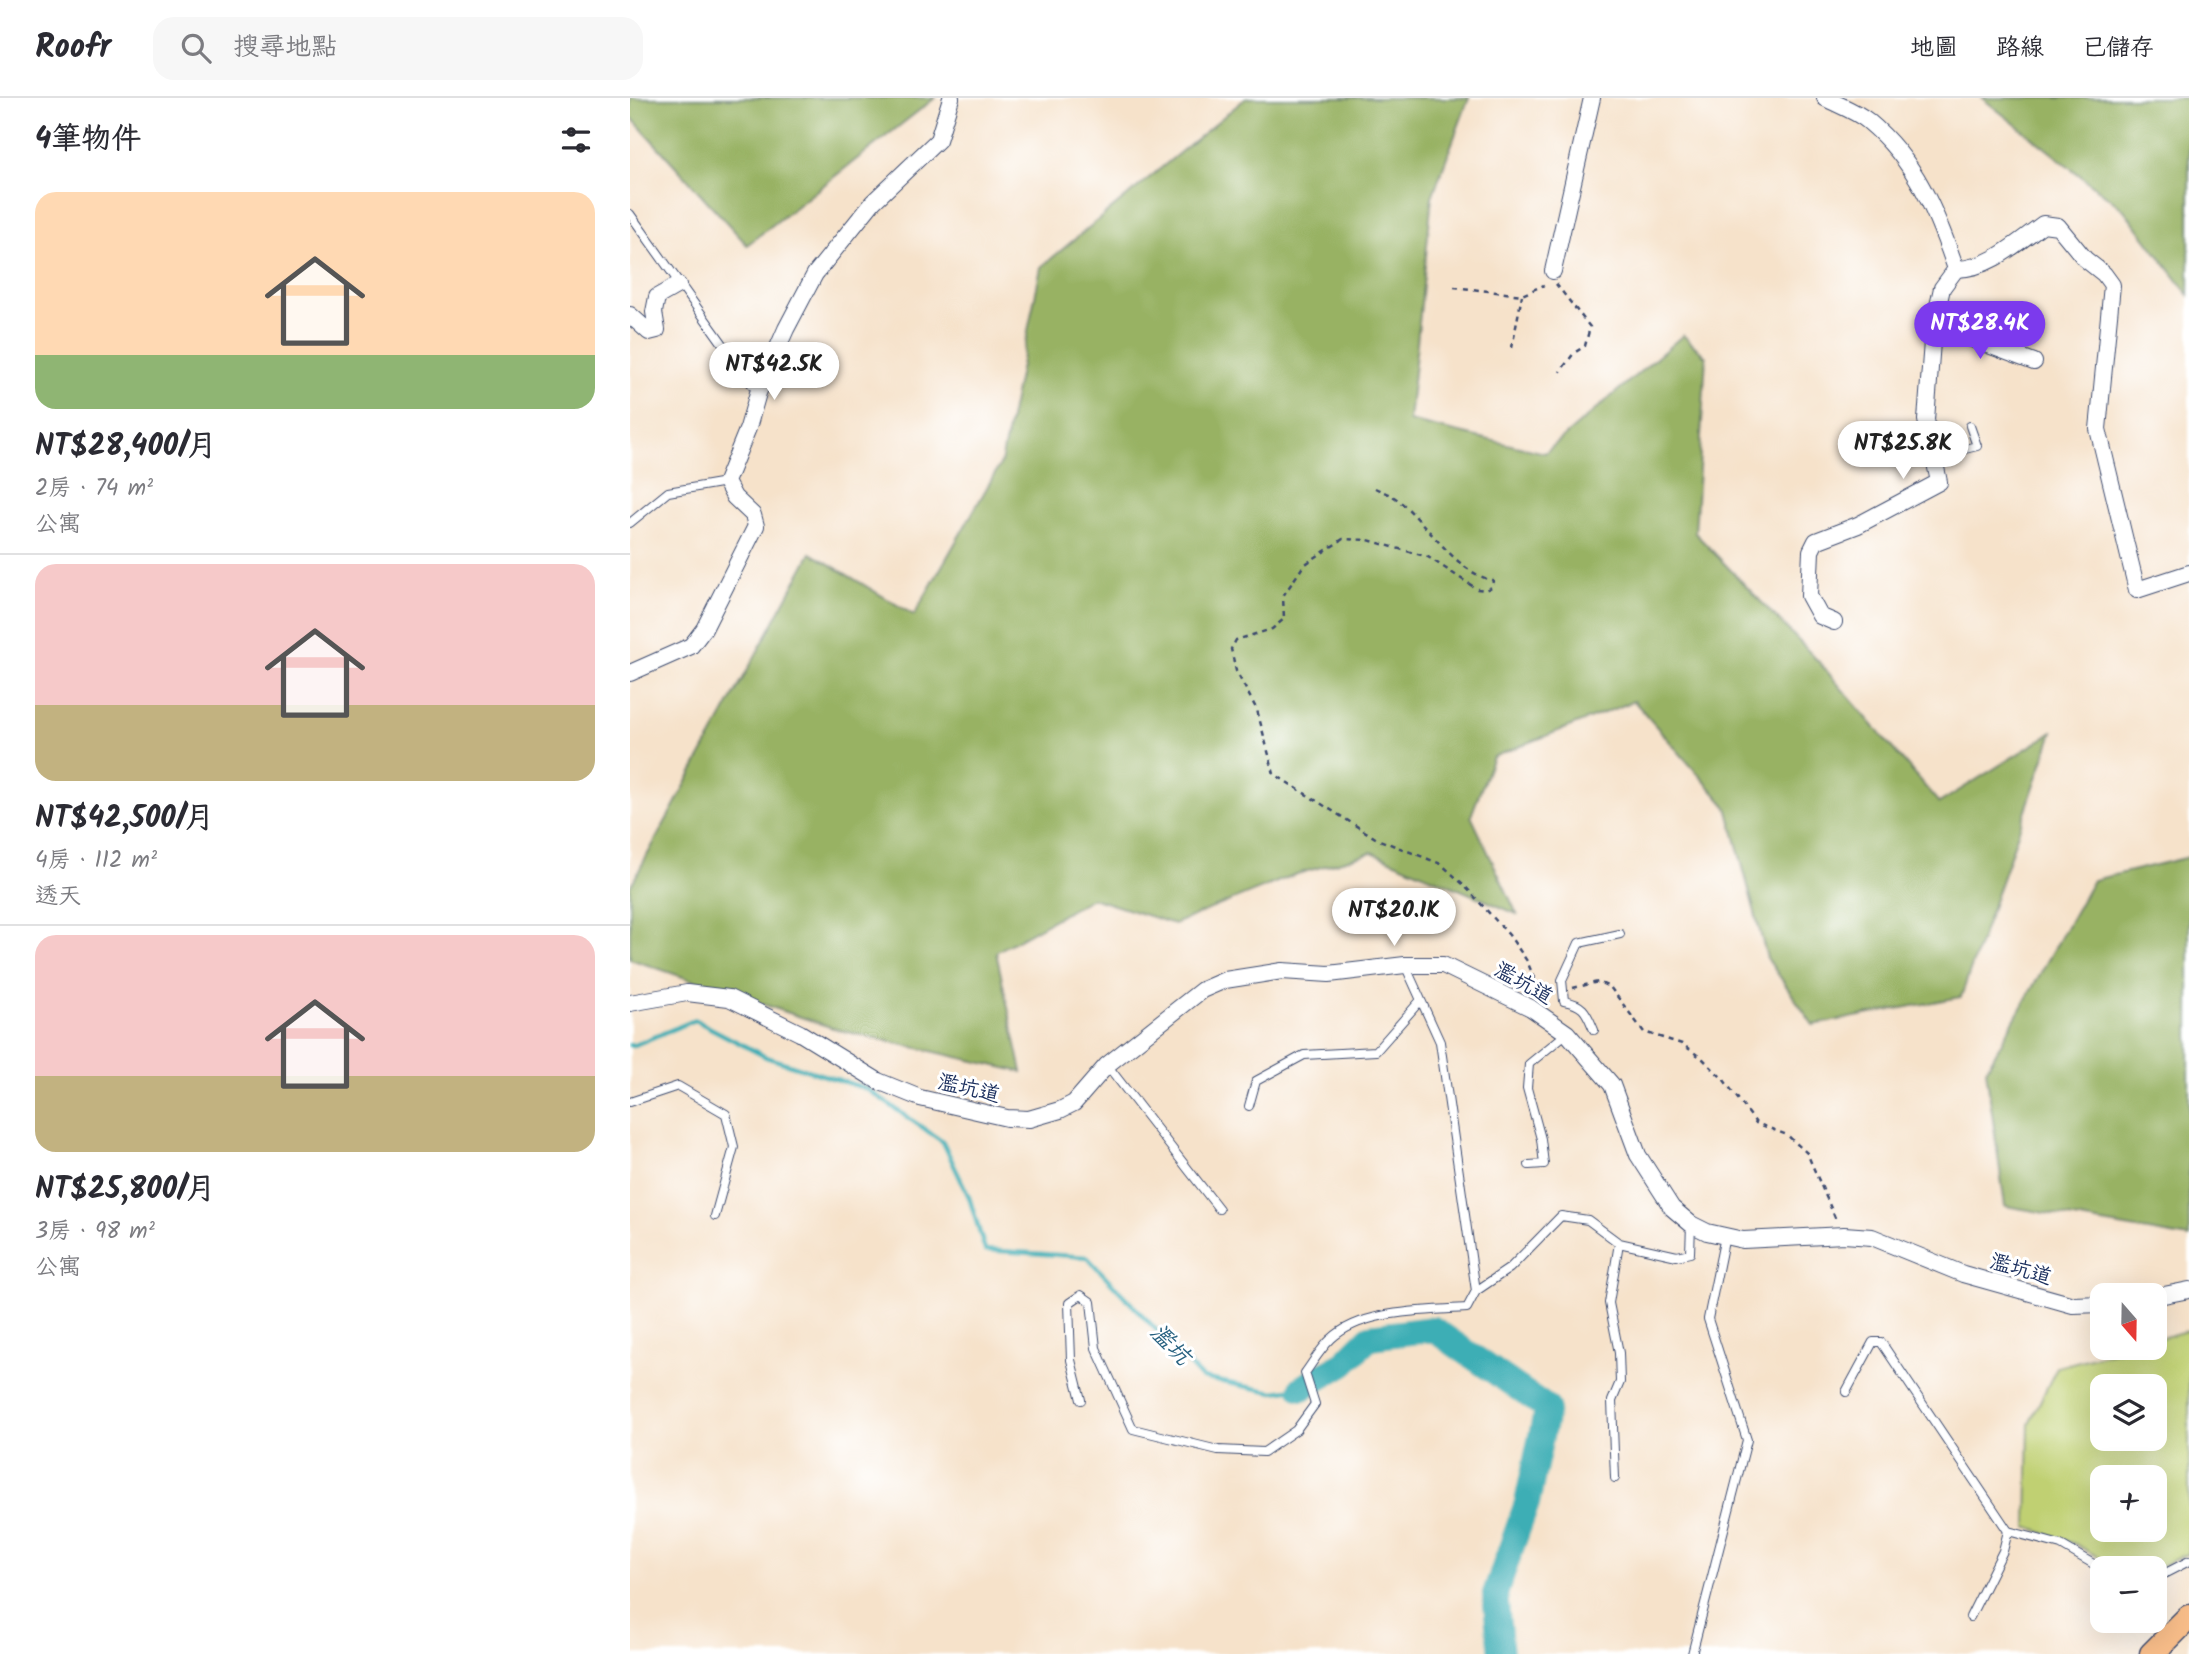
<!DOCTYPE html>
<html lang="zh-TW">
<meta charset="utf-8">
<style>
:root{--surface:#fff;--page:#f7f7f7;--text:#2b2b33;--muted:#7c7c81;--line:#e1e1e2;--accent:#7c3aed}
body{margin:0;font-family:Kalam,"LXGW WenKai TC",sans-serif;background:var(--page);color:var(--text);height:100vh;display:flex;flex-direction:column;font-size:26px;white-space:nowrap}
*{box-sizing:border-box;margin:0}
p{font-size:23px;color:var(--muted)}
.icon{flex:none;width:38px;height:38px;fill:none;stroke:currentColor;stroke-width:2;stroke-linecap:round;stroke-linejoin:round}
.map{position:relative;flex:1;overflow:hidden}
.sheet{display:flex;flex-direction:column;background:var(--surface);width:630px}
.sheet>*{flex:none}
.needle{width:46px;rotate:160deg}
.controls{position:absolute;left:1460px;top:1185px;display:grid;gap:14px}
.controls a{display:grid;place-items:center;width:77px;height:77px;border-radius:14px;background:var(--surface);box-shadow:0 7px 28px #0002;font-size:35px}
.price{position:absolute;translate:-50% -60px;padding:0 16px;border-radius:24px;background:#fff;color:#222;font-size:23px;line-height:46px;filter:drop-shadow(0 2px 4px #0008)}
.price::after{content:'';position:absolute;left:50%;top:42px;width:21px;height:16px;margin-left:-10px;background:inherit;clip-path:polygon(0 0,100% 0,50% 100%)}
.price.on{background:var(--accent);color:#fff}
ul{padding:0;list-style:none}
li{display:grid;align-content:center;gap:14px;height:371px;padding:0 35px}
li+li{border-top:2px solid var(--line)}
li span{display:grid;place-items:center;height:217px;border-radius:21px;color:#555}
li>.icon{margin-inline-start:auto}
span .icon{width:126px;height:126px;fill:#fffc;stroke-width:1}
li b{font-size:30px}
h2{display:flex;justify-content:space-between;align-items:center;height:84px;padding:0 35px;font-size:30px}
header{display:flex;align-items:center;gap:42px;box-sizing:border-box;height:98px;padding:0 35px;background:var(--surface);border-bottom:2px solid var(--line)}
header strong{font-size:33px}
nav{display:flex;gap:38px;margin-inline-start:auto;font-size:24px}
.search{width:490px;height:63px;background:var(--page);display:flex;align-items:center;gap:18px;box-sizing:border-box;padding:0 24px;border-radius:21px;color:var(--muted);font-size:26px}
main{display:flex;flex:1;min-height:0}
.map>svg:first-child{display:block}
.green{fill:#c0d072;stroke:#6e8068;stroke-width:2;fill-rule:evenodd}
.forest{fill:#98b264;stroke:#5a7061;stroke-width:2}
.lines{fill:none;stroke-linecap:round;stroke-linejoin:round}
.stream{stroke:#3caeb5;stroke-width:4.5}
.river{stroke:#3caeb5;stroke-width:26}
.lane-casing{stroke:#3c4a6e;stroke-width:10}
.street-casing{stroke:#3c4a6e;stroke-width:18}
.primary-casing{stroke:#3c4a6e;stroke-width:27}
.path{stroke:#3c4a6e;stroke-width:2.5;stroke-dasharray:5 5;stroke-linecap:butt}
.lane{stroke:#fff;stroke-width:8}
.street{stroke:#fff;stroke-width:16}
.primary{stroke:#f8bd89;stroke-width:24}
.labels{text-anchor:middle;stroke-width:6;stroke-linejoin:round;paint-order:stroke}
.street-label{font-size:21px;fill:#1b2f5e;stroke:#fff}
.water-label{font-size:23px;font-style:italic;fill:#286281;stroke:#fff}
</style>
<header>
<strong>Roofr</strong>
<div class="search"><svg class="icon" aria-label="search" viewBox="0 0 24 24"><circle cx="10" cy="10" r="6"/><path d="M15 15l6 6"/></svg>搜尋地點</div>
<nav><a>地圖</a><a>路線</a><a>已儲存</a></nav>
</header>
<main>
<section class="sheet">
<h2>4筆物件<svg class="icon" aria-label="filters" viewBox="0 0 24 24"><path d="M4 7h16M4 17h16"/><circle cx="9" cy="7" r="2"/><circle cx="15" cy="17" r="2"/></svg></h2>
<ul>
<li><span style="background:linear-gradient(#ffd9b3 75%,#8fb573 0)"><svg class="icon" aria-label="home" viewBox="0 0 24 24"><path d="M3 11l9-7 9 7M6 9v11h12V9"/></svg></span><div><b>NT$28,400/月</b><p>2房 · 74 m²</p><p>公寓</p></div></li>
<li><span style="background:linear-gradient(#f6c9c9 65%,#c2b280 0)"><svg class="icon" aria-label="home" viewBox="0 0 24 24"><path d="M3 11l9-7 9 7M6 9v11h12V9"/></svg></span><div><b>NT$42,500/月</b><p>4房 · 112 m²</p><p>透天</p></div></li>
<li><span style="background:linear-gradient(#f6c9c9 65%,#c2b280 0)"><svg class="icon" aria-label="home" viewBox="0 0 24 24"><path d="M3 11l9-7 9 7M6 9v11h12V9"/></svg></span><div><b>NT$25,800/月</b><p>3房 · 98 m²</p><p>公寓</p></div></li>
</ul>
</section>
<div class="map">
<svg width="1559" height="1556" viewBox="0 0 1559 1556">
<rect width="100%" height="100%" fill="#fff"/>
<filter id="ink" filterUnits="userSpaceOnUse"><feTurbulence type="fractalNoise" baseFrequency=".0143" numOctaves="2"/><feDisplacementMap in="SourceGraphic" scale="14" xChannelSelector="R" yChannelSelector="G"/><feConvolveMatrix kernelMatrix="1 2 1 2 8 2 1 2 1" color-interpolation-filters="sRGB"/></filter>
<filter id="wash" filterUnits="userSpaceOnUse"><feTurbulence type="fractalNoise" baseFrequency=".00686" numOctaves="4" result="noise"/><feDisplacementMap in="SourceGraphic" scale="28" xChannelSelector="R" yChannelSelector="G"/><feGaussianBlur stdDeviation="1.57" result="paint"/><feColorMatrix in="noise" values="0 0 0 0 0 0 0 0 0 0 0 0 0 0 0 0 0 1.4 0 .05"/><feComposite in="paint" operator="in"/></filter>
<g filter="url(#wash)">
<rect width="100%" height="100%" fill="#f6e2ca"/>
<path class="green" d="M1559 1232V1455L1524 1471 1488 1470 1445 1446 1397 1429 1399 1326 1427 1269 1497 1250H1524V1242ZM1472 1288H1524V1340H1472ZM1472 1379H1524V1432H1472Z"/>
<g class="forest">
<path d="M0 0H305L117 147 0 18Z"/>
<path d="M616 0H839L802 99 779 323 915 355 1053 237 1076 259 1065 435 1189 564 1309 705 1423 634 1331 899 1183 927 1137 860 1097 709 1004 603 863 659 841 718 887 816 742 754 664 777 544 826 462 800 366 854 392 974 209 932 0 861V789L181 455 284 517 371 365 411 169Z"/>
<path d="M1352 0H1559V197L1494 112Z"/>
<path d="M1559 759V1140L1375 1108 1356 972 1463 782Z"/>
</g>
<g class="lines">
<path class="stream" d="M0 947 2 948 65 922 136 959 237 991 313 1044 339 1099 355 1152 457 1159 572 1280 644 1294 672 1290"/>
<path class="river" d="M672 1290 714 1265 740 1239 803 1231 917 1310 897 1405 865 1496 871 1556"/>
</g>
</g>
<g filter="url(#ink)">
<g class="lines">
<defs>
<g id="lane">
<path d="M0 116 128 295"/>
<path d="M1303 359 1347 348 1340 328"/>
<path d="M0 425 38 394 96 384"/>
<path d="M775 867 810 944 846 1193"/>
<path d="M964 932C956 914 955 907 934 903L932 882 949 845 990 836"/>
<path d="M477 967 589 1111"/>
<path d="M0 1004 48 988 96 1016 104 1049 85 1118"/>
<path d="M619 1008 626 983 674 957 746 953 790 903"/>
<path d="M899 1067 914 1066 911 1041 897 990 899 966 937 935"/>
<path d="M1216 1294 1243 1244H1251L1378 1433 1431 1447 1472 1471"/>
<path d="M451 1302 441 1262 439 1205 451 1197 461 1204 466 1250 503 1331 588 1352 634 1354 666 1332 685 1306 675 1275C683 1264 691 1250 701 1241 732 1211 796 1213 837 1210L846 1193 880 1170 931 1118 958 1122 989 1145 1047 1158 1060 1155 1061 1126"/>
<path d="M985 1380 982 1303 990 1284 989 1255 979 1205 989 1145"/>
<path d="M1524 1481 1559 1463"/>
<path d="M1340 1519 1373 1453 1378 1433"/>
<path d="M1062 1556 1117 1342 1078 1221 1095 1138"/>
</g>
<g id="street">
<path d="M1195 0C1208 7 1226 13 1238 23 1286 63 1306 113 1326 171 1359 171 1387 145 1413 126L1428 128 1455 161 1474 176 1482 187 1468 331 1507 492 1559 475"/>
<path d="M923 173 962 0"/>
<path d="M0 217 19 234 27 232 24 214 27 199 48 187"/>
<path d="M1303 231 1321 233 1404 264"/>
<path d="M1204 524 1190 518 1179 498 1181 453 1186 443 1228 427 1309 384 1296 322 1303 231 1312 190 1326 171"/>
<path d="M0 575 61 548 74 531 126 428 123 417 104 399 96 384 118 330 128 295 156 231 185 176 243 104 308 42 321 0"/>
<path d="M0 905 57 895 99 900 170 935 248 983 290 1000 377 1020 399 1021 430 1012 444 1005 477 967 572 892 595 882 652 873 699 876 775 867H813L901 910 937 935 982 987 1008 1057 1042 1110 1061 1126 1077 1134 1113 1142 1214 1137 1242 1139 1333 1176 1443 1207 1472 1206"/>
<path d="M1524 1199 1559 1192"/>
</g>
<path id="primary" d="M1522 1556 1559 1519"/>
</defs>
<use href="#lane" class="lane-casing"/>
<use href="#street" class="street-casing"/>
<use href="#primary" class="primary-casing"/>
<g class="path">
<path d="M926 186 960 229 955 248 944 255 930 274"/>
<path d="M824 189 892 197 914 187"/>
<path d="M882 250 892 197"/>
<path d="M745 390C753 394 763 397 769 403 797 425 828 477 863 482L862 489 855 492 847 491 798 459 738 442 713 441 674 467 653 498 654 521 642 531 606 542 601 551 606 573 627 612 644 676 747 741 811 766 833 786 879 837 897 863 909 892 921 898"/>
<path d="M943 890 968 884 980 889 1014 934 1052 946 1073 961 1094 982 1126 1025 1157 1037 1177 1055 1206 1122"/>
</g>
<use href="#lane" class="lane"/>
<use href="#street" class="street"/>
<use href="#primary" class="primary"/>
</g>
</g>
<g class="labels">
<g class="street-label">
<text transform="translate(894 885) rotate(29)" y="7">濫坑道</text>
<text transform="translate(339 990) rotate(13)" y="7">濫坑道</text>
<text transform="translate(1391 1171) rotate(16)" y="7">濫坑道</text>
</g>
<g class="water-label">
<text transform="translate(541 1246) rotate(46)" y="8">濫坑</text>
</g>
</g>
</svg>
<div class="controls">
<a><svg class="needle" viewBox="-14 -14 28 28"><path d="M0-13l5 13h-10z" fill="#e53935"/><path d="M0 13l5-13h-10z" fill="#7c7c81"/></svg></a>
<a><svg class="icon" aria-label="layers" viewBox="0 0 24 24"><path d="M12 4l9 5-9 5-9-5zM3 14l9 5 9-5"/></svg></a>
<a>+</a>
<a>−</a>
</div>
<b class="price on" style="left:1350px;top:263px">NT$28.4K</b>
<b class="price" style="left:144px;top:304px">NT$42.5K</b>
<b class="price" style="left:1273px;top:383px">NT$25.8K</b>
<b class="price" style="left:764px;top:850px">NT$20.1K</b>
</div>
</main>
